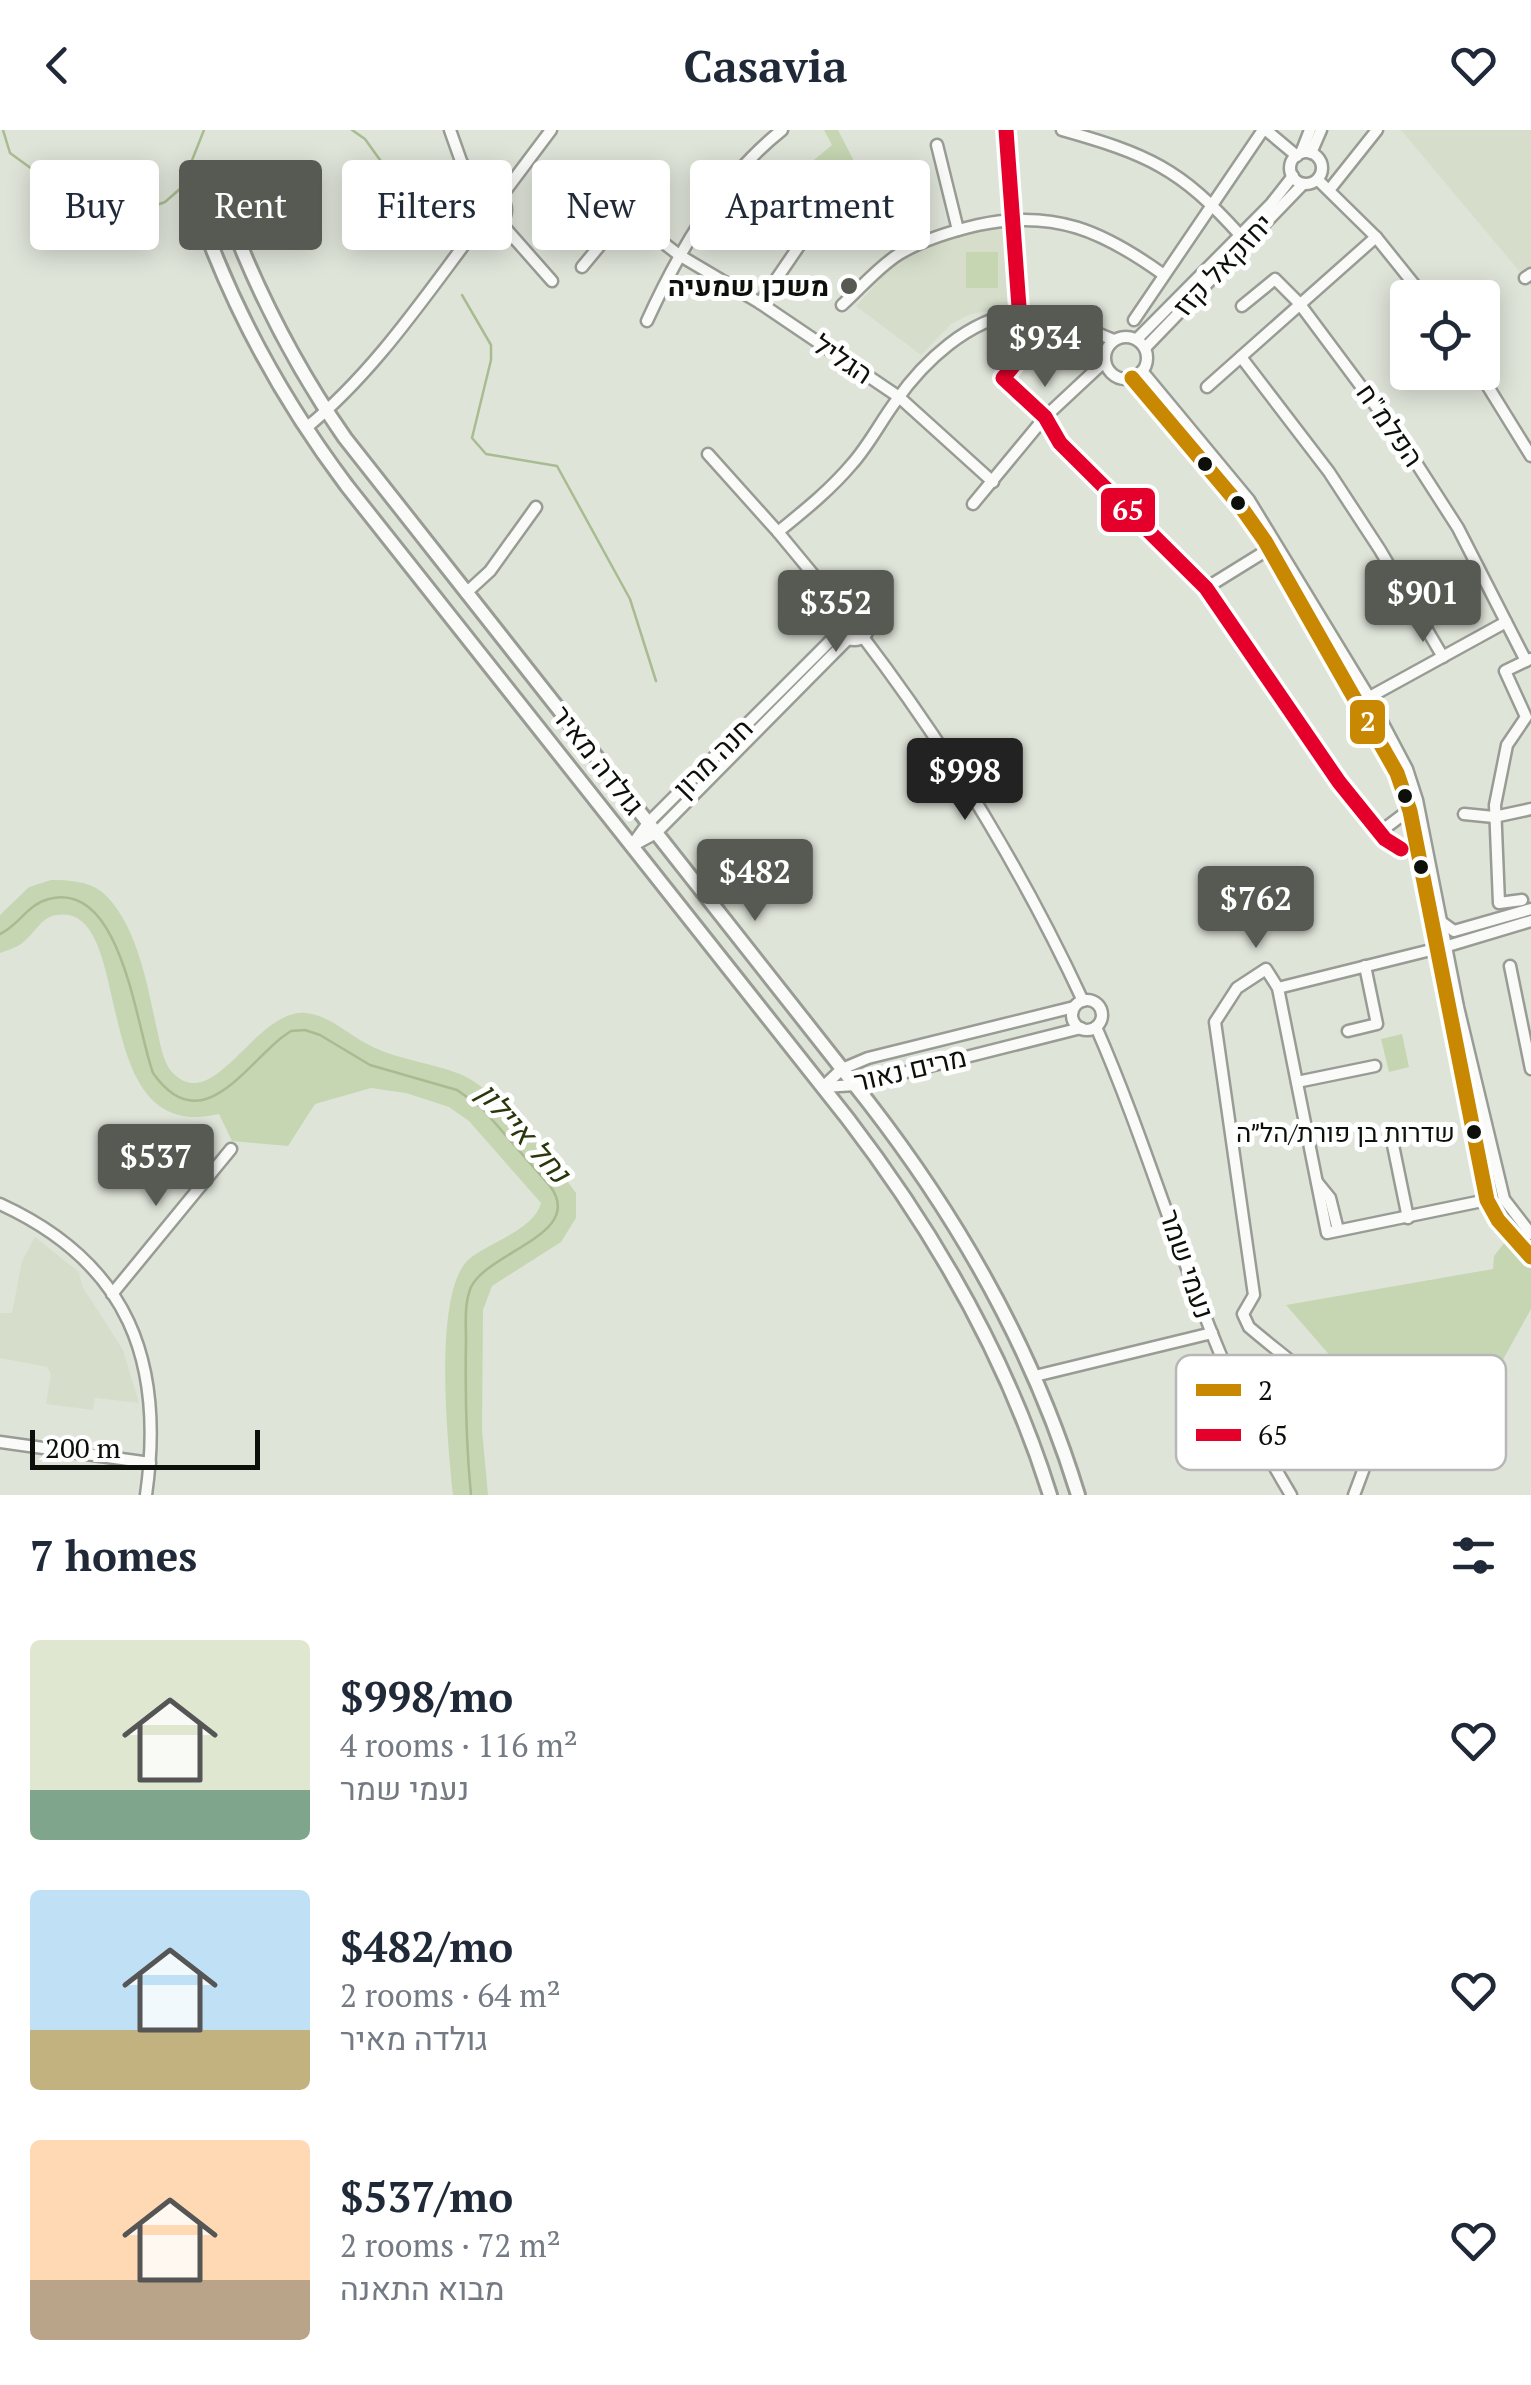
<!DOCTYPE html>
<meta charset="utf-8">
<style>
:root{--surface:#fff;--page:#f6f6f7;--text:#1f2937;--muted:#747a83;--accent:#565a52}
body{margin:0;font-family:"PT Serif",Heebo,serif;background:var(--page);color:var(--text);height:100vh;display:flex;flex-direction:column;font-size:38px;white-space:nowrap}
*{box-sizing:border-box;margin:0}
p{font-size:32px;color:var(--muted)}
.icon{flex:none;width:55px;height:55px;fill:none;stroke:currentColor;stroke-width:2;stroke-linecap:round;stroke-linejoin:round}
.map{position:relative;height:1365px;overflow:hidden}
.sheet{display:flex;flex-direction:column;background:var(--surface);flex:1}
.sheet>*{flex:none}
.banner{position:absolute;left:30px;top:30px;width:1000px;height:90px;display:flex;gap:20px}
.tools{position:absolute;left:1390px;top:150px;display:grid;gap:20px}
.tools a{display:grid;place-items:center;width:110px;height:110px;border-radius:10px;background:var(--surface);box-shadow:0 5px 25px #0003;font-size:50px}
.scale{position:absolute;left:30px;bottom:25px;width:230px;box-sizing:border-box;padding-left:10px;border:5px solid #0d100a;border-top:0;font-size:28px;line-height:35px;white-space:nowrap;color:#0d100a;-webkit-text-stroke:8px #fff;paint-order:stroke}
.price{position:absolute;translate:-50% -85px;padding:0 22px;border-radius:10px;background:var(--accent);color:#fff;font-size:32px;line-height:65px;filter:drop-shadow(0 2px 5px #0008)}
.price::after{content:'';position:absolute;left:50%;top:60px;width:30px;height:22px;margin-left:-15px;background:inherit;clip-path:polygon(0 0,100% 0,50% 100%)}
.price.current{background:#222;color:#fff}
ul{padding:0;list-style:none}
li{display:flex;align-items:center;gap:30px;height:250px;padding:0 30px}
li span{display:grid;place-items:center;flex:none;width:280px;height:200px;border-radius:10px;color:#555}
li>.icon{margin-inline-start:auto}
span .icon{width:120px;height:120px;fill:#fffc;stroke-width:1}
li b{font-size:42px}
h2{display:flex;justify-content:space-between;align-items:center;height:120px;padding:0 30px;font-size:42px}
.tag{padding:0 35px;border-radius:10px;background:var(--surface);box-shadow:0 5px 25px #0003;font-size:35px;line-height:90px}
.tag.current{background:var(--accent);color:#fff}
header{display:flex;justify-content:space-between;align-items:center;height:130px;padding:0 30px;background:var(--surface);font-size:45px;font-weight:700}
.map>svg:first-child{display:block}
.built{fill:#d6decb}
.green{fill:#c6d6b2}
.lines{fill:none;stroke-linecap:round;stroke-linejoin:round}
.stream{stroke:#a9bb90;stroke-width:2.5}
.minor-casing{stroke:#989c94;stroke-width:15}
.major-casing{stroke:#989c94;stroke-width:18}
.minor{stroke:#fafbf9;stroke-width:10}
.major{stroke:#fafbf9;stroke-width:12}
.bus-1-casing{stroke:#fff;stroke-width:22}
.bus-2-casing{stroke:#fff;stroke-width:22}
.bus-1{stroke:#c88802;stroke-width:15}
.bus-2{stroke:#e4002b;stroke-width:15}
.poi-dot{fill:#565a52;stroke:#fff;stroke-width:4}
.bus-dot{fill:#0d100a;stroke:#fff;stroke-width:4}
.labels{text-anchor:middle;stroke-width:10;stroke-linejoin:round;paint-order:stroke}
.bus-label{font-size:26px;fill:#0d100a;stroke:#fff;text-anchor:end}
.street-label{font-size:28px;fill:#0d100a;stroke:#fff}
.poi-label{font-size:28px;font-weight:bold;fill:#0d100a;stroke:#fff;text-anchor:end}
.water-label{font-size:30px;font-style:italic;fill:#28370c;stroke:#fff}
.key{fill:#fff;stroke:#b6b7b6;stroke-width:2.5}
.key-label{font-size:28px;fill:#0d100a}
.line-badge{stroke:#fff;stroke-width:4}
.badge-label{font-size:28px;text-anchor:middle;font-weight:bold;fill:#fff}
</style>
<header><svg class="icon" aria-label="back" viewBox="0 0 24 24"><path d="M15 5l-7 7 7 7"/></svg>Casavia<svg class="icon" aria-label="heart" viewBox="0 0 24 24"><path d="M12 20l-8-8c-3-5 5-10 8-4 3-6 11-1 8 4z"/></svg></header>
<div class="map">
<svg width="1531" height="1365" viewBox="0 0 1531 1365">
<rect width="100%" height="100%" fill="#dfe4d9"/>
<g class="built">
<path d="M1401 0H1531V156L1525 148Z"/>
<path d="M1015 93 1017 176 971 184 951 194 921 225 856 176 894 134 959 105Z"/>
<path d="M35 1107 79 1142 82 1156 123 1220 139 1273 95 1268 93 1280 46 1274 51 1244 47 1237 0 1228V1183H12L22 1131Z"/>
</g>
<g class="green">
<path d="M824 0H838L896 113 885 121 873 92 836 120 772 79 803 39 832 15Z"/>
<rect x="966" y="122" width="32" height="36"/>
<path d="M51 750C68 750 88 751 102 762 136 791 147 853 156 895 160 910 162 933 174 944 215 984 256 878 306 883 330 885 351 907 373 917 400 930 432 933 460 944 495 957 554 1032 576 1063V1088L561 1112 492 1156 483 1180 482 1300 488 1365H453C448 1316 432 1162 469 1129 489 1112 534 1100 541 1073L469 991 449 977 406 963 371 958 315 974 288 1016 232 1011 219 984C83 1017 139 771 56 785 40 788 34 805 21 814 15 818 7 820 0 823V785L29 757Z"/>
<path d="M1402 904 1409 937 1389 942 1381 909Z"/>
<path d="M1505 1112 1531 1138V1179L1451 1324 1428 1314 1421 1330 1286 1175 1493 1139 1494 1126Z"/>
</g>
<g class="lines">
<g class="stream">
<path d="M3 0 10 23 32 39 37 50 60 75 73 81 88 79 125 87 165 72 181 58 204 0"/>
<path d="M352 0 365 9 423 90"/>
<path d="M462 165 491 215V230L472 308 486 324 557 336 630 469 656 551"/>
<path d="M0 804C19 795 28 774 49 769 122 750 136 897 153 943 200 1010 243 939 281 908L291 901 305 900 320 905 370 935 457 960 481 977 550 1056C586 1104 489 1121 471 1157 464 1174 466 1193 466 1210 465 1263 466 1313 471 1365"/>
</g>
<defs>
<g id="minor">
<path d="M450 0 461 31 482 68"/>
<path d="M1006 0 1022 218 1014 235 1003 248 1045 287 1060 313 1206 458 1339 652 1385 709 1401 719"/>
<path d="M1062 0C1147 24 1180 38 1240 105"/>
<path d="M1266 0 1297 26"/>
<path d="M937 15 958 100"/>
<circle cx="1306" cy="38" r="16"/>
<path d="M1301 23 1310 0"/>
<path d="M1311 23 1321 0"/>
<path d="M1318 50 1376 107 1425 168"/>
<path d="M1330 59 1377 0"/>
<circle cx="491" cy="80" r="15"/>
<path d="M500 68 551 0"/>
<path d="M500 92 552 151"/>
<path d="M582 137 621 90 630 87 679 125 760 173 899 267 993 352"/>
<path d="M1525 148 1531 144"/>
<path d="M760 173 801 113"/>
<path d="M842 175C860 159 878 137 899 124 923 110 952 101 978 95 1054 79 1103 101 1164 145"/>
<path d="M1242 176 1275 149 1299 173 1404 314 1458 398 1526 531"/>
<path d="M1134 190 1263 0"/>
<path d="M647 191C679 121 720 49 782 0"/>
<circle cx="1126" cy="228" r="21"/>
<path d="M1137 209 1271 74 1293 46"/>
<path d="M1145 218 1303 54"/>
<path d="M1241 227 1329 342 1380 420 1443 527"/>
<path d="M1142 241 1249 370 1369 567 1407 639 1417 670 1458 877 1504 1069 1531 1104"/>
<path d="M1479 242 1531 326"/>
<path d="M1132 248 1241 377 1265 411 1397 643 1410 681 1487 1070 1498 1090 1531 1127"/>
<path d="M1207 257 1376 107"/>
<path d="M306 298C376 241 427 163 482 91"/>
<path d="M708 324 778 402 845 483"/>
<path d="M973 374 1045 287 1105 231"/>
<path d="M778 402C805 380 830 360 852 334 869 315 881 291 896 271 924 231 968 190 1018 183 1051 179 1085 199 1114 210"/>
<path d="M1206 458 1269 419"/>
<path d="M466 463 490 441 536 377"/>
<circle cx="854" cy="495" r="15"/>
<path d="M863 507C949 620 1023 742 1083 871"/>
<path d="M1366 569 1506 492"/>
<path d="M1464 684 1494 687 1531 679"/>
<path d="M1380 702 1409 680"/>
<path d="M635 711 648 693 840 501"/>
<path d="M632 716 656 703 848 509"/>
<path d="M1522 770 1499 773 1495 675 1507 615 1526 587 1505 541 1530 529"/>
<path d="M1443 793 1454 801 1531 779"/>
<path d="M1510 836 1531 939"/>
<path d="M1278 858 1451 815 1531 791"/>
<circle cx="1087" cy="885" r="15"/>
<path d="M1096 897C1164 1052 1202 1220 1291 1365"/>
<path d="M1348 901 1377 894 1365 836"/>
<path d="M1297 952 1375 936"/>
<path d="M823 957 842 939 868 928 1074 877"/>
<path d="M824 957 855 955 1081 898"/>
<path d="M1393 1015 1408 1088"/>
<path d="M1317 1052 1330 1068 1338 1100"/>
<path d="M0 1074C129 1133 165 1232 146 1365"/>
<path d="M112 1164 231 1019"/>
<path d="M1035 1246 1212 1203"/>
<path d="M0 1312 150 1333"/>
<path d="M1354 1365 1370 1322C1347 1269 1292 1234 1249 1197L1243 1184 1254 1165 1215 892 1237 858 1266 839 1278 858 1327 1103 1487 1070"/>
</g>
<g id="major">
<path d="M214 45C246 140 288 226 345 308L869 973C961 1092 1034 1221 1078 1365"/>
<path d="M194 68C229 173 280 267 347 356L848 989C936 1104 1007 1227 1050 1365"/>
</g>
</defs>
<use href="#minor" class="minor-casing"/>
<use href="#major" class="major-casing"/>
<use href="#minor" class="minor"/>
<use href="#major" class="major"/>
<defs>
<path id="bus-1" d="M1132 248 1241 377 1265 411 1397 643 1410 681 1487 1070 1498 1090 1531 1127"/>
<path id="bus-2" d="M1006 0 1022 218 1014 235 1003 248 1045 287 1060 313 1206 458 1339 652 1385 709 1401 719"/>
</defs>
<use href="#bus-1" class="bus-1-casing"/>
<use href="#bus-2" class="bus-2-casing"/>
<use href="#bus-1" class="bus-1"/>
<use href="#bus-2" class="bus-2"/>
</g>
<circle class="poi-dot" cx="849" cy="156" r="10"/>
<g class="bus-dot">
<circle cx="1205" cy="334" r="9"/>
<circle cx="1238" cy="373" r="9"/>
<circle cx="1405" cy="666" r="9"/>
<circle cx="1421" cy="737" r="9"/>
<circle cx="1474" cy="1002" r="9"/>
</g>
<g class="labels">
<g class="bus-label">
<text x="1455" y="1012">שדרות בן פורת/הל״ה</text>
</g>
<g class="street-label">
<text transform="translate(1223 135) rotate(-46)" y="10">יחזקאל קזז</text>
<text transform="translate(843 229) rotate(34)" y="10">הגליל</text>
<text transform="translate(1390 295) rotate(55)" y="10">הפלמ"ח</text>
<text transform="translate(713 628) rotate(-45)" y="10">חנה מרון</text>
<text transform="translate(598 630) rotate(52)" y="10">גולדה מאיר</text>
<text transform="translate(910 939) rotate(-13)" y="10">מרים נאור</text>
<text transform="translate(1187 1134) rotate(71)" y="10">נעמי שמר</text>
</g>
<g class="poi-label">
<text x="829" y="166">משכן שמעיה</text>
</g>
<g class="water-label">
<text transform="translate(523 1003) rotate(48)" y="10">נחל איילון</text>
</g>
</g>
<rect x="1176" y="1225" width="330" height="115" rx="15" class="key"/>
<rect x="1196" y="1254" width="45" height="12" fill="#c88802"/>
<rect x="1196" y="1299" width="45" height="12" fill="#e4002b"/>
<g class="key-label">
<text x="1258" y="1270">2</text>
<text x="1258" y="1315">65</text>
</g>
<g class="line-badge">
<rect x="1099" y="356" width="58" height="48" rx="10" fill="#e4002b"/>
<rect x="1348" y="568" width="39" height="48" rx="10" fill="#c88802"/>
</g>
<g class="badge-label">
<text x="1128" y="390">65</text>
<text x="1368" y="601">2</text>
</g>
</svg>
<div class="tools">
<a><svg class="icon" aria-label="locate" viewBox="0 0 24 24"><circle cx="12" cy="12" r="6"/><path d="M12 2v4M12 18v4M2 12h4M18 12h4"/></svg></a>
</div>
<div class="scale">200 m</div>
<b class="price" style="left:1045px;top:260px">$934</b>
<b class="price" style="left:1423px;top:515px">$901</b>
<b class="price" style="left:836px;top:525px">$352</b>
<b class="price current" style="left:965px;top:693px">$998</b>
<b class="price" style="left:755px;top:794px">$482</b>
<b class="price" style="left:1256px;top:821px">$762</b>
<b class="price" style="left:156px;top:1079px">$537</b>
<div class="banner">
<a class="tag">Buy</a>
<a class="tag current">Rent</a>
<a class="tag">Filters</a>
<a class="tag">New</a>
<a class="tag">Apartment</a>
</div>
</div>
<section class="sheet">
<h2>7 homes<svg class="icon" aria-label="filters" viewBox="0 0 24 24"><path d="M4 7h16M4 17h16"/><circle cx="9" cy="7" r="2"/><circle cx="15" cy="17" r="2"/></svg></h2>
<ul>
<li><span style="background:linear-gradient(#dfe7d0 75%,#7fa58c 0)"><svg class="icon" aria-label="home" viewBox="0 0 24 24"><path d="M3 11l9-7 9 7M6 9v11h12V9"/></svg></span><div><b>$998/mo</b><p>4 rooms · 116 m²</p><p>נעמי שמר</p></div><svg class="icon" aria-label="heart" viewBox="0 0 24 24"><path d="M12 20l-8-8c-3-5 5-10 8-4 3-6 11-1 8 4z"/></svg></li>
<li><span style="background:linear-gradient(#bfe0f5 70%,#c2b280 0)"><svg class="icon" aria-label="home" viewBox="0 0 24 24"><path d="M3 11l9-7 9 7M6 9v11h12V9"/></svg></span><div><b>$482/mo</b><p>2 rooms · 64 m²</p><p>גולדה מאיר</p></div><svg class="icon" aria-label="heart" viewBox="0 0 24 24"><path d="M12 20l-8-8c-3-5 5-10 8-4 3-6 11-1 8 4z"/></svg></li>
<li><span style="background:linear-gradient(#ffd9b3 70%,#b9a48a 0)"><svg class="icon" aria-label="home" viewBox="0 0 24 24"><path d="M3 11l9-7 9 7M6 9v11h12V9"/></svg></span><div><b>$537/mo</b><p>2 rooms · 72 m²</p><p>מבוא התאנה</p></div><svg class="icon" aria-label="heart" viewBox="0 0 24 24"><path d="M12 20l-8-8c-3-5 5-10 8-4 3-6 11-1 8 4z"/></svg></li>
</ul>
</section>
